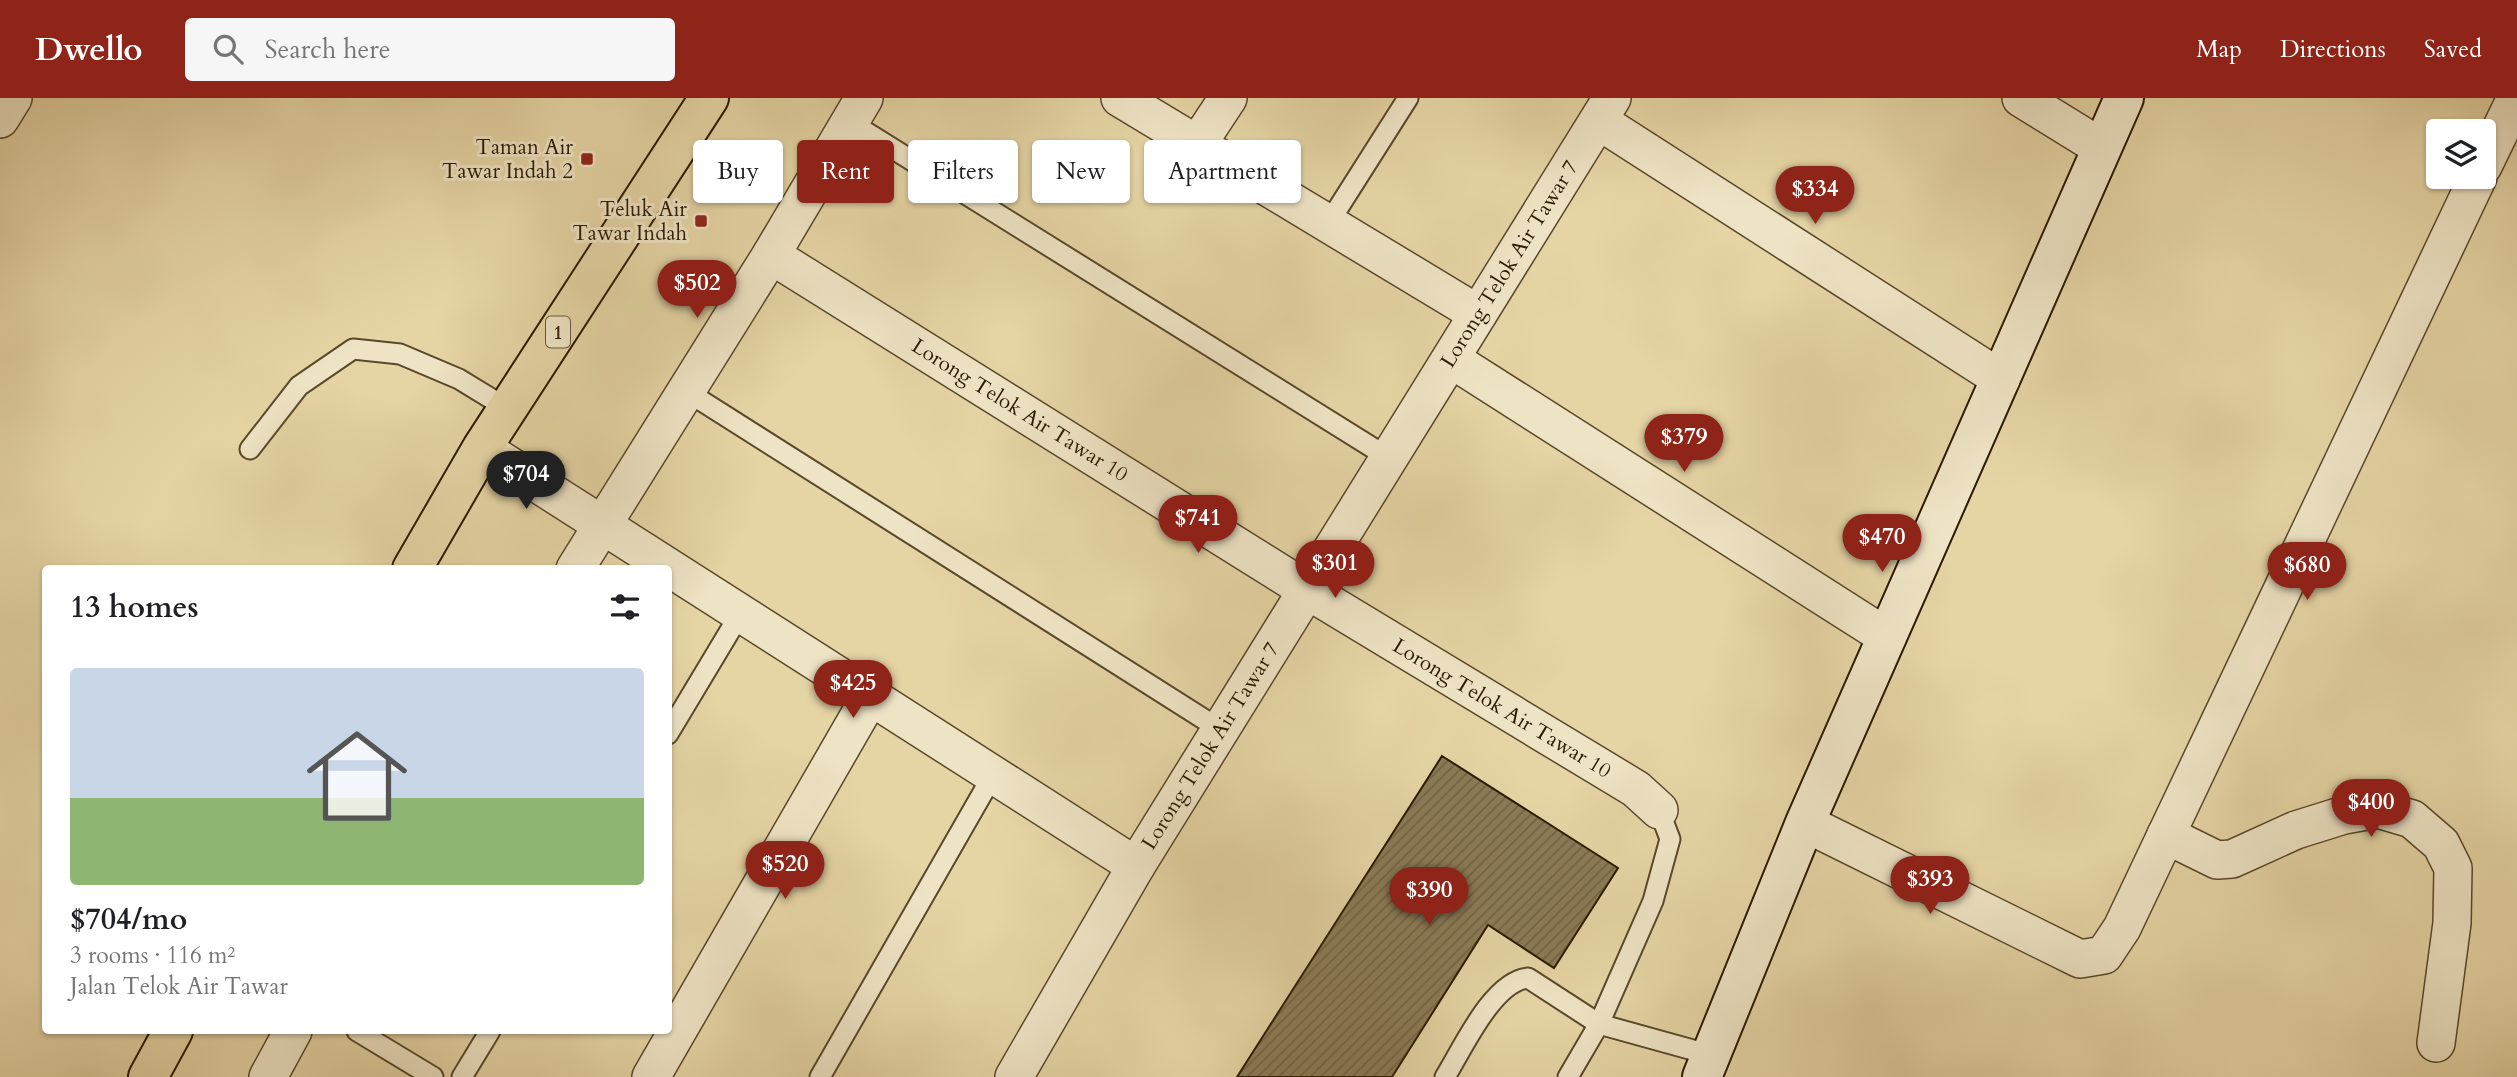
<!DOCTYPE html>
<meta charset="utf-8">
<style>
:root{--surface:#fff;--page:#f6f6f6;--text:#202124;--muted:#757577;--accent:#8f2418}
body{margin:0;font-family:Cardo,serif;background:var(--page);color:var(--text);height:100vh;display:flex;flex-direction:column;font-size:26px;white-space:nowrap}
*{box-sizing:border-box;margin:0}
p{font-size:23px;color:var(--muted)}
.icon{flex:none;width:38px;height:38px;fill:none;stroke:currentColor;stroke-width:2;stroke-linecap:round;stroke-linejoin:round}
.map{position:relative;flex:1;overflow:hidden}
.details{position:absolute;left:42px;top:467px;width:630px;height:469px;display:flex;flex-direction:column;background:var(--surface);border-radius:7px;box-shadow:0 2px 5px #0004}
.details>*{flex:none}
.banner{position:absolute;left:693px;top:42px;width:665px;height:63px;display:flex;gap:14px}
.tools{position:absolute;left:2426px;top:21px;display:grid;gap:14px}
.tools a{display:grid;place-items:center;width:70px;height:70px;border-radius:7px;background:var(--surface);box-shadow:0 2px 5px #0004;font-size:35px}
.price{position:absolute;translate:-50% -60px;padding:0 16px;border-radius:24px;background:var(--accent);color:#fff;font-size:23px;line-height:46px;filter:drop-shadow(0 2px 4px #0008)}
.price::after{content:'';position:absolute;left:50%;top:42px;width:21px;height:16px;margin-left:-10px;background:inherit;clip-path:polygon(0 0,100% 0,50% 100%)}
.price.active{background:#222;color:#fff}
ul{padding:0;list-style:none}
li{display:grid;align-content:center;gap:14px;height:371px;padding:0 28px}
li span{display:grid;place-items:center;height:217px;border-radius:7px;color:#555}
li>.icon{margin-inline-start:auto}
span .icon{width:126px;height:126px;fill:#fffc;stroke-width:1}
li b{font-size:30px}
h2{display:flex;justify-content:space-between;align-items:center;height:84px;padding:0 28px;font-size:30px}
.tag{padding:0 24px;border-radius:7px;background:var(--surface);box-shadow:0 2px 5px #0004;font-size:24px;line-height:63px}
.tag.active{background:var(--accent);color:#fff}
header{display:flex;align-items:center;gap:42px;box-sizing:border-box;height:98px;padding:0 35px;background:var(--accent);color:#fff}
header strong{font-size:33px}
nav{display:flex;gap:38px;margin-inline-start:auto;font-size:24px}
.search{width:490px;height:63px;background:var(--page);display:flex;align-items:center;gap:18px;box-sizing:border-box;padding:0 24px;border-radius:7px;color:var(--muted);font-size:26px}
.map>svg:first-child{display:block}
.building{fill:url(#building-hatch);stroke:#2a1a01;stroke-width:2}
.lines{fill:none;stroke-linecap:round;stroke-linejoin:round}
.service-casing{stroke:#59482a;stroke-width:23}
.minor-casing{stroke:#59482a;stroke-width:40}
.secondary-casing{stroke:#2a1a01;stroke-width:42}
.primary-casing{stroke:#2a1a01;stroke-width:42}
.service{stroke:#eee3c4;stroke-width:19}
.minor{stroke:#eee3c4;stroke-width:37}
.secondary{stroke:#eee3c4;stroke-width:38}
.primary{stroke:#e5d4a4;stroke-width:38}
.poi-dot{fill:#8f2418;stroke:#eee3c4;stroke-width:2.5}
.labels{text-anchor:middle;stroke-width:6;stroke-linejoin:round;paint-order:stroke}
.shield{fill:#eee3c4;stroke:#65563c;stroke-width:2}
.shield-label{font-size:19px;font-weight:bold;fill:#2a1a01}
.poi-label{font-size:21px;fill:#2a1a01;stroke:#eee3c4;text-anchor:end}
.street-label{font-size:21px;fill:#2a1a01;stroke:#eee3c4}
</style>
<header>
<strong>Dwello</strong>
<div class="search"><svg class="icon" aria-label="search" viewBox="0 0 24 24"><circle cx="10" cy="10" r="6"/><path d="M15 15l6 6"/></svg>Search here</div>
<nav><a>Map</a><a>Directions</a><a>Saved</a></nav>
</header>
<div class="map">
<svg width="2517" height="979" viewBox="0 0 2517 979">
<defs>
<pattern id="building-hatch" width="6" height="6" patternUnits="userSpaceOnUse" patternTransform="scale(1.75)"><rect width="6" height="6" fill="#8b7b56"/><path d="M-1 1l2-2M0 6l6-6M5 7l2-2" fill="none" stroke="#726445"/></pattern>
</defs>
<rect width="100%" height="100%" fill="#e5d4a4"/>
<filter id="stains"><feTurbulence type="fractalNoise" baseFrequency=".00286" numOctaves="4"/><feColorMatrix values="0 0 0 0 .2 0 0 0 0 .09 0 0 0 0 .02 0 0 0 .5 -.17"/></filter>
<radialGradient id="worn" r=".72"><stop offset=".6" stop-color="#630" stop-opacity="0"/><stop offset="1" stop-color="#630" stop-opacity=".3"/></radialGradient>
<path class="building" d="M1442 658 1618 770 1554 870 1488 827 1392 979H1237Z"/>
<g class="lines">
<defs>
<g id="service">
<path d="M850 24 1389 360"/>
<path d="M1328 126 1408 0"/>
<path d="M686 293 1221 632"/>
<path d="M250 351 299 288 353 251 400 256 459 281 508 311"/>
<path d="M668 636 740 516"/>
<path d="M357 933 433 979"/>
<path d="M462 979 490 933"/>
<path d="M820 979 993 677"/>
<path d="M1445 979C1463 950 1493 883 1528 880L1599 926 1711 957"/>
<path d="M1568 979 1599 926 1653 803 1670 741 1659 712"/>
</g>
<g id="minor">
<path d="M1120 0 1478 216"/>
<path d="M2021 0 2102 50"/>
<path d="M0 21 13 0"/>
<path d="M1599 23 2001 281"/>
<path d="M1197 47 1228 0"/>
<path d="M2483 68 2516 0"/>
<path d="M771 157 1307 492 1636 691 1659 712"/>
<path d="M1451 261 1887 539"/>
<path d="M482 350 1136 768"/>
<path d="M575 471 771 157 864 0"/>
<path d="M1805 725 2080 861 2104 857 2122 830 2478 79"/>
<path d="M2166 737 2217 762 2232 761 2296 732 2344 717 2378 711 2412 721 2441 746 2453 770 2452 825 2436 945"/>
<path d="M268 979 293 933"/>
<path d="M651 979 870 599"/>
<path d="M1014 979 1136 768 1612 0"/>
</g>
<path id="secondary" d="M1702 979 1805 725 2124 0"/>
<g id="primary">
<path d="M412 471 482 350 709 0"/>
<path d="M148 979 173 933"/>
</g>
</defs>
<use href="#service" class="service-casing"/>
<use href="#minor" class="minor-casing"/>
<use href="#secondary" class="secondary-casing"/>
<use href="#primary" class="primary-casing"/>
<use href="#service" class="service"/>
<use href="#minor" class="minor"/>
<use href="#secondary" class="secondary"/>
<use href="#primary" class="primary"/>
</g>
<g class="poi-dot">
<rect x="580" y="54" width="14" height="14" rx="3.5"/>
<rect x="694" y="116" width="14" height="14" rx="3.5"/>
</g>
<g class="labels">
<rect class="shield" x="546" y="218.5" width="24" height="31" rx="5"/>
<g class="shield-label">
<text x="558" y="241">1</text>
</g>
<g class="poi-label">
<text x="573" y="56">Taman Air<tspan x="573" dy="24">Tawar Indah 2</tspan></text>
<text x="687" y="118">Teluk Air<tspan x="687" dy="24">Tawar Indah</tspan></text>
</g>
<g class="street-label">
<text transform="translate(1509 166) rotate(-58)" y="7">Lorong Telok Air Tawar 7</text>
<text transform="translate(1020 312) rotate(32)" y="7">Lorong Telok Air Tawar 10</text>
<text transform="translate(1502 610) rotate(31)" y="7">Lorong Telok Air Tawar 10</text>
<text transform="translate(1210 648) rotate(-58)" y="7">Lorong Telok Air Tawar 7</text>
</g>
</g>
<rect width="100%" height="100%" filter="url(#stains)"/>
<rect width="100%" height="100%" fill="url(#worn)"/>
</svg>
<div class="tools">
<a><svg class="icon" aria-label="layers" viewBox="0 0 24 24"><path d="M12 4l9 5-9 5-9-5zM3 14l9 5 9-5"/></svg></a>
</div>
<b class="price" style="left:1815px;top:128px">$334</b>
<b class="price" style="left:697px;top:222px">$502</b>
<b class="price" style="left:1684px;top:376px">$379</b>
<b class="price active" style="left:526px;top:413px">$704</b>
<b class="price" style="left:1198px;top:457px">$741</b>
<b class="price" style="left:1882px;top:476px">$470</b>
<b class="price" style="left:1335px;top:502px">$301</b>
<b class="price" style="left:2307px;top:504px">$680</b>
<b class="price" style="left:853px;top:622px">$425</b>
<b class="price" style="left:2371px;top:741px">$400</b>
<b class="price" style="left:785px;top:803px">$520</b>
<b class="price" style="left:1930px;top:818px">$393</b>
<b class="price" style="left:1429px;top:829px">$390</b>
<div class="banner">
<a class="tag">Buy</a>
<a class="tag active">Rent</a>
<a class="tag">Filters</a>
<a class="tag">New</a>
<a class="tag">Apartment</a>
</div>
<section class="details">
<h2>13 homes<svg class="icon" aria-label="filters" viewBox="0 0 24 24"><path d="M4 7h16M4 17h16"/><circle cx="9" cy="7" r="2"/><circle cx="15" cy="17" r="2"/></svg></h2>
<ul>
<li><span style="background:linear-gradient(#c9d6e8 60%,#8fb573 0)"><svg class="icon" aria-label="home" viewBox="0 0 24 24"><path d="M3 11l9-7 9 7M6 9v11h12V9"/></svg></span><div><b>$704/mo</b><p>3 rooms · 116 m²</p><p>Jalan Telok Air Tawar</p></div></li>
</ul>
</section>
</div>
